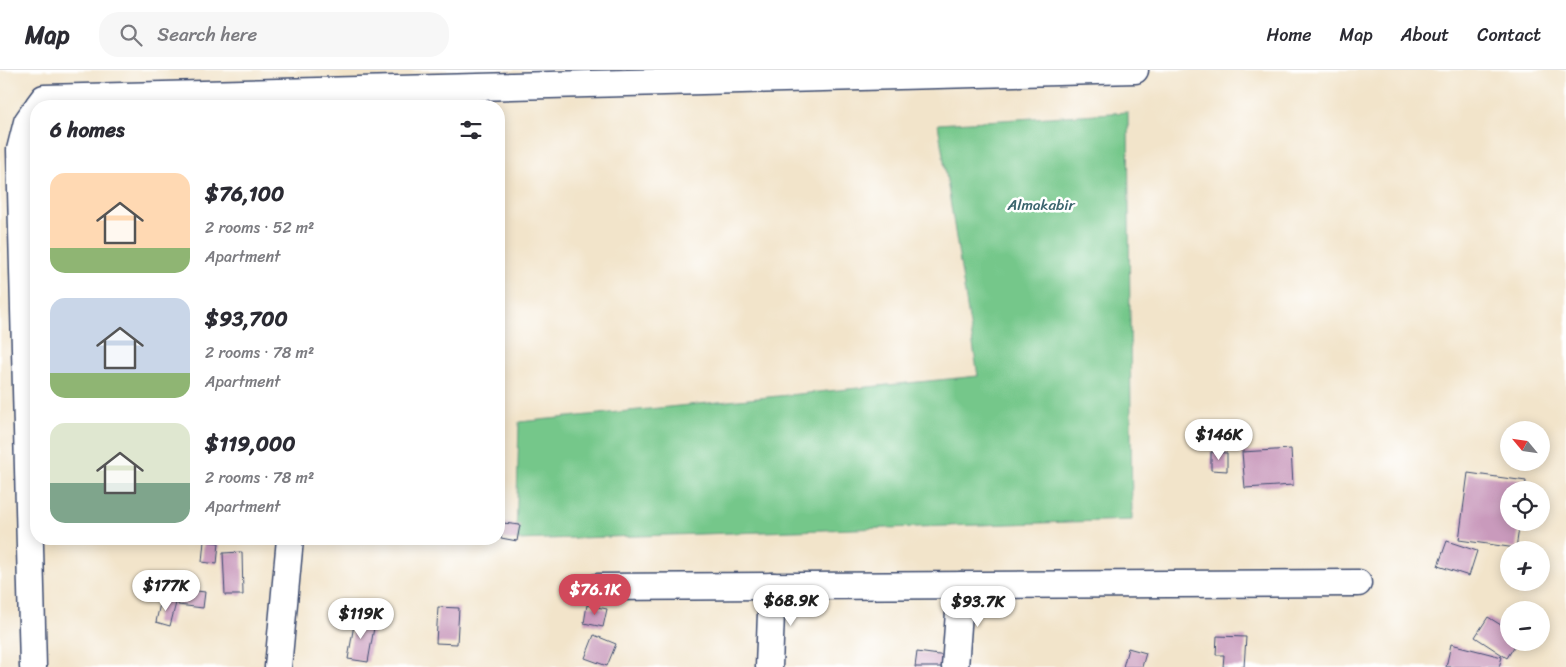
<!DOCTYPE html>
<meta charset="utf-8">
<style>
:root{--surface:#fff;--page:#f7f7f7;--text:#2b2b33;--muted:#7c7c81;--line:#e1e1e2;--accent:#d1495b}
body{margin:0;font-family:Sriracha,sans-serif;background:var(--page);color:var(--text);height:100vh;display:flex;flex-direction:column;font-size:19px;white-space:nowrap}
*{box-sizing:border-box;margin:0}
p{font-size:16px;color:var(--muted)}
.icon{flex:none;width:28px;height:28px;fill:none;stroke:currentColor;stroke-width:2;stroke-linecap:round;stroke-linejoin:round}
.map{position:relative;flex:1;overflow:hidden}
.drawer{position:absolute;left:30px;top:30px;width:475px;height:445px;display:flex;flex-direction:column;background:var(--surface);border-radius:20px;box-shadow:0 2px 12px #0003}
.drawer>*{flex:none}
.needle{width:32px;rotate:299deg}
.controls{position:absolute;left:1500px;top:351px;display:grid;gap:10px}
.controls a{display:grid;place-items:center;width:50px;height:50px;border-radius:50%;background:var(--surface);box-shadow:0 2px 12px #0003;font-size:25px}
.price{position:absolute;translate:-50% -42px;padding:0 11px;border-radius:18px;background:#fff;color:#222;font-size:16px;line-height:32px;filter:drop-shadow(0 1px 2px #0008)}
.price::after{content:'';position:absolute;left:50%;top:30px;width:15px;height:11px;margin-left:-8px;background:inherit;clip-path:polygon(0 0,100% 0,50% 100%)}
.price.on{background:var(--accent);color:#fff}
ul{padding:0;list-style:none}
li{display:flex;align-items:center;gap:15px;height:125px;padding:0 20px}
li span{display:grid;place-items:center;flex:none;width:140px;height:100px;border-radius:15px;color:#555}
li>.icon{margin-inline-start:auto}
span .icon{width:60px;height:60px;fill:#fffc;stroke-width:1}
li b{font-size:21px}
h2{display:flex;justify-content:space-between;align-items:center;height:60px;padding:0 20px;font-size:21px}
header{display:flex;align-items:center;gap:30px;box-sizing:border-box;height:70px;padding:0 25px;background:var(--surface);border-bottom:1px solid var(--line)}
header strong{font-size:24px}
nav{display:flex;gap:28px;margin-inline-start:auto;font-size:18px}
.search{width:350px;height:45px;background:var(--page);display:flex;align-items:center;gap:12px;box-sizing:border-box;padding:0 18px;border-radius:20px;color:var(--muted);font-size:19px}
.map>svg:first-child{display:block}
.green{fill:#75c78a;stroke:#487b74}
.building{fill:#c99abc}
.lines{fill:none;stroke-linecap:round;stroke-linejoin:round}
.street-casing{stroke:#3b4a6e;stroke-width:29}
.street{stroke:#fff;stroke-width:26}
.labels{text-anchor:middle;stroke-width:5;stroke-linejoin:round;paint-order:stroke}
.park-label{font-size:15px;fill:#3a646d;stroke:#fff}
</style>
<header>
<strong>Map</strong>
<div class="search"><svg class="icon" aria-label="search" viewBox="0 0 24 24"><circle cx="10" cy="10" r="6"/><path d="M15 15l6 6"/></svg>Search here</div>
<nav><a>Home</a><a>Map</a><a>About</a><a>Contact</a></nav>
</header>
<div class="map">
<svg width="1566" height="597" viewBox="0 0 1566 597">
<rect width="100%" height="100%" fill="#fff"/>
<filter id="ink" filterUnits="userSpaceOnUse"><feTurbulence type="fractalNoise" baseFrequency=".02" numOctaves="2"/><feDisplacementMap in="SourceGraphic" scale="10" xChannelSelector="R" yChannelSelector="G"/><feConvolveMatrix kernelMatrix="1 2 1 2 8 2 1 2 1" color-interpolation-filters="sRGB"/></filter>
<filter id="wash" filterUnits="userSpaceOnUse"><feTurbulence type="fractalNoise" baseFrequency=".0096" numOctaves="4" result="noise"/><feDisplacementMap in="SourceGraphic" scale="20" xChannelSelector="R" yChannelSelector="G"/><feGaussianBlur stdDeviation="1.12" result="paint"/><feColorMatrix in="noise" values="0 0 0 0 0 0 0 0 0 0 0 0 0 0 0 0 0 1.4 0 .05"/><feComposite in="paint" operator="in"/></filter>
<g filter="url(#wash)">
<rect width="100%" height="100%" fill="#f2e4ca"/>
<path class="green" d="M1128 42 1132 450 516 470 519 352 978 306 938 54Z"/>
<g id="blocks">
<g class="building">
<path d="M1291 379 1293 415 1245 418 1242 382Z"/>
<path d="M1211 382 1227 383V401L1211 400Z"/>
<path d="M1468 403 1526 411 1525 420H1509V452H1520L1516 478 1459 470Z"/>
<path d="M503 453 520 455 517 471 501 468Z"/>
<path d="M204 471 219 473 217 494 202 492Z"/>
<path d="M1447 471 1477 481 1469 506 1438 496Z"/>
<path d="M242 482 243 525H225L223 483Z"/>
<path d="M181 519 205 522 203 538 178 535Z"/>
<path d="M161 529 176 533 170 556 156 552Z"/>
<path d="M587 535 607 539 603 557 584 553Z"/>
<path d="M438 537 459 538 457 574 436 573Z"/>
<path d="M1488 547 1509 560V572H1517L1507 588 1475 567Z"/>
<path d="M355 549 375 552 368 592 348 589Z"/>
<path d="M594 565 616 574 607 596 585 588Z"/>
<path d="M1217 566 1246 567 1244 597H1223L1224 585H1216Z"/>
<path d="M1451 574 1502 587 1499 597H1446Z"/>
<path d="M1128 578 1146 583 1142 597H1123Z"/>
<path d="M917 582 954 587 953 597H915Z"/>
</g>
</g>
</g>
<g filter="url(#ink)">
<use href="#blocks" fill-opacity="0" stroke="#3b4a6e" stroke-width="1"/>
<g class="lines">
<defs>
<g id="street">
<path d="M38 36 44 28 1135 0"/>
<path d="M598 517 1358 513"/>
<path d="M33 597 20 80 27 52 36 39"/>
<path d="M278 597 290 469"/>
<path d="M769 597 772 516"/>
<path d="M955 597 961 515"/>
</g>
</defs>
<use href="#street" class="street-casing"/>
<use href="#street" class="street"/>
</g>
</g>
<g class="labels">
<g class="park-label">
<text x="1041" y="140">Almakabir</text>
</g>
</g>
</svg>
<div class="controls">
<a><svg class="needle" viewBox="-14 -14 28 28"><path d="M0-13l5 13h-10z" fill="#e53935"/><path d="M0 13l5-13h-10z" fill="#7c7c81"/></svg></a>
<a><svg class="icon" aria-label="locate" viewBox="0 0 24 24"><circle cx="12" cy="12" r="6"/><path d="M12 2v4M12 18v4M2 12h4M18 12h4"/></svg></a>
<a>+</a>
<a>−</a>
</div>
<b class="price" style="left:1219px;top:391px">$146K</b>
<b class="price" style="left:166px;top:542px">$177K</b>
<b class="price on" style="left:595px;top:546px">$76.1K</b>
<b class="price" style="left:791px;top:557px">$68.9K</b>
<b class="price" style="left:978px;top:558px">$93.7K</b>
<b class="price" style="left:361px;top:570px">$119K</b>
<section class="drawer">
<h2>6 homes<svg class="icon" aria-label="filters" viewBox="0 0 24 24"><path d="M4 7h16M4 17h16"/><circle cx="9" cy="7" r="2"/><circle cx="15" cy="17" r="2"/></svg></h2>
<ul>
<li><span style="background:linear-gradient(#ffd9b3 75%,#8fb573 0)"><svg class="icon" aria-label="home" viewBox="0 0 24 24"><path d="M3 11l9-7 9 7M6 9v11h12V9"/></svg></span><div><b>$76,100</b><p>2 rooms · 52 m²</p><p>Apartment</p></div></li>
<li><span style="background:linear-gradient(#c9d6e8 75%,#8fb573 0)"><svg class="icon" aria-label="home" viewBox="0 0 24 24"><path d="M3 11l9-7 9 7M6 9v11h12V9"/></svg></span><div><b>$93,700</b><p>2 rooms · 78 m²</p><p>Apartment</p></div></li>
<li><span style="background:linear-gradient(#dfe7d0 60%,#7fa58c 0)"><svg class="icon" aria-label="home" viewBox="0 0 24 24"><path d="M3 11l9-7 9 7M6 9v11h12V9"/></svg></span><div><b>$119,000</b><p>2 rooms · 78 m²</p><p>Apartment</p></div></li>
</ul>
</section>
</div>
